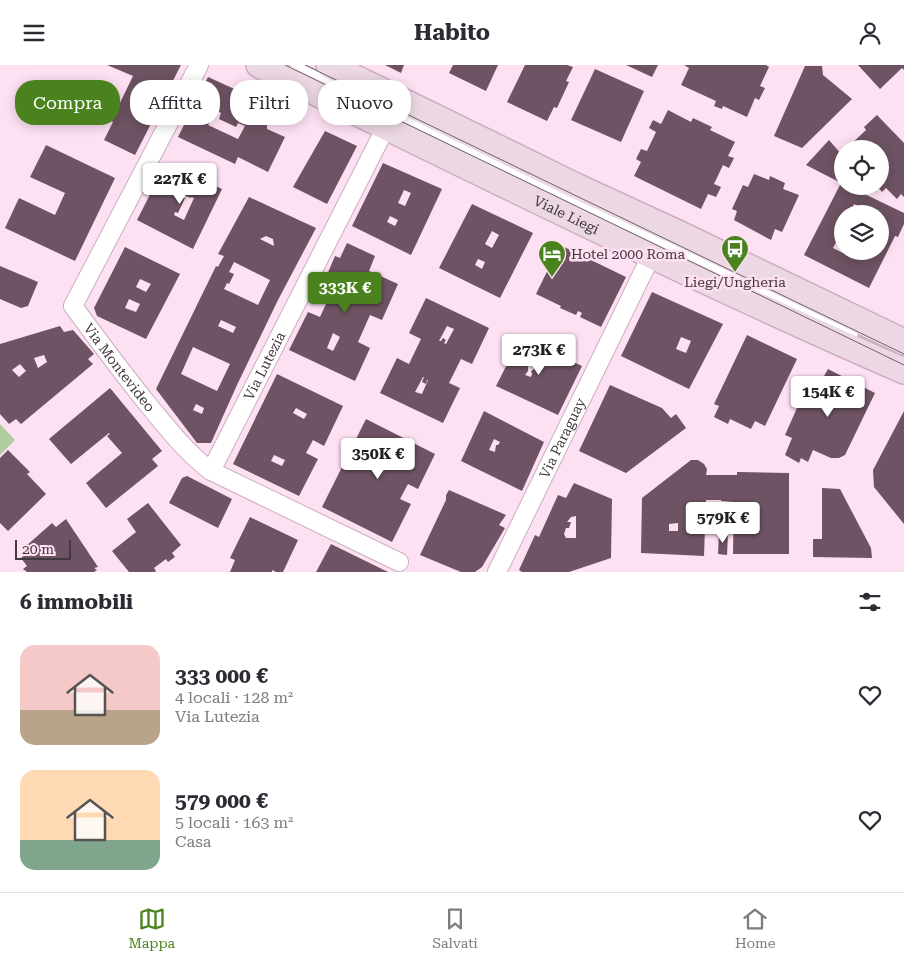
<!DOCTYPE html>
<html lang="it">
<meta charset="utf-8">
<style>
:root{--surface:#fff;--page:#f2f2f3;--text:#2b2b33;--muted:#7c7c81;--line:#e1e1e2;--accent:#4a831d}
body{margin:0;font-family:"Roboto Serif",serif;background:var(--page);color:var(--text);height:100vh;display:flex;flex-direction:column;font-size:19px;white-space:nowrap}
*{box-sizing:border-box;margin:0}
p{font-size:16px;color:var(--muted)}
.icon{flex:none;width:28px;height:28px;fill:none;stroke:currentColor;stroke-width:2;stroke-linecap:round;stroke-linejoin:round}
.map{position:relative;height:507px;overflow:hidden}
.drawer{display:flex;flex-direction:column;background:var(--surface);flex:1}
.drawer>*{flex:none}
.banner{position:absolute;left:15px;top:15px;width:500px;height:45px;display:flex;gap:10px}
.controls{position:absolute;left:834px;top:75px;display:grid;gap:10px}
.controls a{display:grid;place-items:center;width:55px;height:55px;border-radius:50%;background:var(--surface);box-shadow:0 2px 12px #0003;font-size:25px}
.scale{position:absolute;left:15px;bottom:12px;width:56px;box-sizing:border-box;padding-left:5px;border:2px solid #43383f;border-top:0;font-size:14px;line-height:18px;white-space:nowrap;color:#43383f;-webkit-text-stroke:4px #fee0f3;paint-order:stroke}
.price{position:absolute;translate:-50% -42px;padding:0 11px;border-radius:5px;background:#fff;color:#222;font-size:16px;line-height:32px;filter:drop-shadow(0 1px 2px #0008)}
.price::after{content:'';position:absolute;left:50%;top:30px;width:15px;height:11px;margin-left:-8px;background:inherit;clip-path:polygon(0 0,100% 0,50% 100%)}
.price.current{background:var(--accent);color:#fff}
ul{padding:0;list-style:none}
li{display:flex;align-items:center;gap:15px;height:125px;padding:0 20px}
li span{display:grid;place-items:center;flex:none;width:140px;height:100px;border-radius:15px;color:#555}
li>.icon{margin-inline-start:auto}
span .icon{width:60px;height:60px;fill:#fffc;stroke-width:1}
li b{font-size:21px}
h2{display:flex;justify-content:space-between;align-items:center;height:60px;padding:0 20px;font-size:21px}
.pill{padding:0 18px;border-radius:20px;background:var(--surface);box-shadow:0 2px 12px #0003;font-size:18px;line-height:45px}
.pill.current{background:var(--accent);color:#fff}
header{display:flex;justify-content:space-between;align-items:center;height:65px;padding:0 20px;background:var(--surface);font-size:22px;font-weight:700}
.tabs{display:flex;justify-content:space-around;align-items:center;height:70px;border-top:1px solid var(--line);background:var(--surface);font-size:14px;color:var(--muted)}
.tabs a{display:grid;justify-items:center;gap:2px}
.tabs .current{color:var(--accent)}
.map>svg:first-child{display:block}
.green{fill:#b0cda0}
.building{fill:#6d5363;fill-rule:evenodd}
.lines{fill:none;stroke-linecap:round;stroke-linejoin:round}
.lane-casing{stroke:#cbaec0;stroke-width:11}
.street-casing{stroke:#cbaec0;stroke-width:20}
.secondary-casing{stroke:#cbaec0;stroke-width:28}
.lane{stroke:#fff;stroke-width:9}
.street{stroke:#fff;stroke-width:18}
.secondary{stroke:#ebd8e4;stroke-width:25}
.tram{stroke:#70606a;stroke-width:1}
.labels{text-anchor:middle;stroke-width:5;stroke-linejoin:round;paint-order:stroke}
.street-label{font-size:14px;fill:#43383f;stroke:#fee0f3}
.poi-label{font-size:14px;fill:#43383f;stroke:#fee0f3;text-anchor:start}
</style>
<header><svg class="icon" aria-label="menu" viewBox="0 0 24 24"><path d="M4 6h16M4 12h16M4 18h16"/></svg>Habito<svg class="icon" aria-label="person" viewBox="0 0 24 24"><circle cx="12" cy="8" r="4"/><path d="M4 21q1-7 8-7t8 7"/></svg></header>
<div class="map">
<svg width="904" height="507" viewBox="0 0 904 507">
<rect width="100%" height="100%" fill="#fee0f3"/>
<path class="green" d="M0 359 15 375 0 390Z"/>
<g class="building">
<path d="M107 0H181L135 90 104 75 113 57 108 54 113 44 116 46 133 11Z"/>
<path d="M385 0H404L401 8Z"/>
<path d="M453 0H498L486 26 449 8Z"/>
<path d="M525 0H567L573 2 566 16 569 17 557 43 554 42 547 56 507 37Z"/>
<path d="M626 0H658L652 12Z"/>
<path d="M684 0H766L769 2 760 21 765 23 759 35 755 33 747 52 723 41 722 44 714 41 716 36 681 20 689 3Z"/>
<path d="M858 0H904V5L902 3 880 24Z"/>
<path d="M805 1H822L823 10 852 34 802 83 774 71Z"/>
<path d="M595 4 644 26 621 77 571 55Z"/>
<path d="M208 12 274 42 267 56V64L285 72 268 107 238 92 235 99 178 72ZM216 45 221 48 219 54 236 62 238 58 245 61 238 74 208 60Z"/>
<path d="M668 45 691 57 693 53 712 62 710 65 735 77 728 91 734 93 729 103 723 100 714 119 721 122 716 132 708 129 701 144 634 111 641 97 636 94 641 84 647 86 656 67 649 63 653 55 661 59Z"/>
<path d="M877 50 904 78V132L901 129 897 134 886 123 882 127 877 121H880V84H850L848 82 866 65 864 62Z"/>
<path d="M325 66 357 81 327 139 293 122Z"/>
<path d="M829 75 842 90V121H848L904 148V159L898 172 895 171 869 223 804 190 841 118 806 100ZM854 139 860 142 857 149H880V186H844L843 188 833 183 841 168 842 169V149H857L851 146Z"/>
<path d="M46 80 115 113 75 196 5 163 19 133 55 150 65 128 30 112Z"/>
<path d="M166 98 222 124 193 184 137 155ZM184 130 191 133V132L194 133 184 155 174 150 175 147 178 148 185 133H183Z"/>
<path d="M383 98 442 124 411 190 352 161ZM404 125 411 128 405 141 398 138ZM390 151 398 155 395 161 387 157Z"/>
<path d="M754 109 769 115 770 111 785 118 783 124 799 130 782 167 775 164 771 175 734 155 737 146 732 144 743 120 748 122Z"/>
<path d="M249 132 316 163 278 235 237 320 211 378H197L156 324 216 201 218 202 224 191 218 189ZM266 171 273 174 274 181 260 174ZM234 197 270 215 258 240 224 224 227 218 229 219 234 209 229 207ZM221 255 236 262 233 268 218 261ZM193 282 230 299 217 326 181 309ZM196 339 204 343 202 349 193 345Z"/>
<path d="M472 139 533 168 500 233 439 203ZM492 166 499 170 492 183 485 179ZM478 194 485 197 482 204 475 200Z"/>
<path d="M347 178 375 191 369 206 398 219 382 255 370 250 358 277 370 283 355 316 289 285 308 247 320 252 330 230 320 226 335 191 340 193ZM358 218 364 221 357 236 351 233ZM333 268 340 272 333 286 327 283Z"/>
<path d="M560 180 626 212 601 262 580 252 582 248 578 246 576 250 560 243 561 241 536 229Z"/>
<path d="M125 182 180 209 146 274 97 251 94 243ZM140 214 151 219 146 227 136 222ZM129 234 140 239 136 247 125 243Z"/>
<path d="M0 201 38 217 28 241 21 243 0 234Z"/>
<path d="M652 227 723 259 689 324 621 291ZM681 272 691 276 686 288 676 284Z"/>
<path d="M426 233 489 263 472 299 461 294 449 318 460 323 443 358 380 328 397 293 409 299 421 274 409 268ZM447 261 454 264 446 279 444 278 446 275 443 273 441 276H439ZM423 312H424L422 317 426 319 427 315H428L422 329 415 327Z"/>
<path d="M60 261 64 267 73 265 94 289 88 294 93 299 21 359 16 354 9 359 0 349V279ZM44 290 47 297 38 303 34 293ZM20 299 26 306 19 312 12 305Z"/>
<path d="M747 270 797 294 765 361 755 356 751 364 730 354 728 359 714 352 719 341 714 339Z"/>
<path d="M521 272 582 301 558 350 496 321ZM528 299 535 302 533 305 531 306 532 309 531 312 525 310 528 306Z"/>
<path d="M828 304 875 328 845 390 839 393H831L813 385 808 397 801 393 799 398 785 390 792 373 785 370 809 316 819 320Z"/>
<path d="M277 309 343 341 324 381 313 375 306 388 318 394 299 431 233 399ZM296 343 307 349 304 354 293 348ZM274 390 285 395 282 401 271 396Z"/>
<path d="M610 320 662 343 671 353 676 349 686 363 626 408 579 386Z"/>
<path d="M110 323 162 386 152 394 158 401 106 443 86 418 122 388 107 371 110 369 109 368 71 399 49 374Z"/>
<path d="M484 346 544 377 522 426 461 396ZM494 374 500 377 498 380H496L495 387 489 385Z"/>
<path d="M904 346V459L874 422 873 405Z"/>
<path d="M366 354 435 389 418 424 408 419 400 434 411 439 392 477 322 442ZM386 387 398 393 394 401 383 395Z"/>
<path d="M8 385 30 407 27 409 46 429 8 466 0 458V393Z"/>
<path d="M691 395H698L704 399 707 404 706 410H737V407L789 408V489H733L734 437 721 436V435H706L704 491 641 488 642 433ZM678 458V466H669V459Z"/>
<path d="M187 411 232 434 218 463 169 438 182 413Z"/>
<path d="M574 418 612 434 611 493 569 507H522L519 505 535 470 539 472 558 430 566 433ZM576 451V473H566L564 469 566 463H569L571 457H567L571 452Z"/>
<path d="M822 423 840 424 871 483 872 493 813 492V474H822Z"/>
<path d="M449 425 506 450 499 460 505 463 482 502 475 507H461L420 490 446 435V430Z"/>
<path d="M148 438 181 480 172 488 175 492 168 497 166 494 154 503 156 506 155 507H129L112 486 136 467 127 454Z"/>
<path d="M250 452 298 475 283 507H276L272 505V507H230L235 495 230 493Z"/>
<path d="M66 454 98 502 94 503 97 505 94 507H27L23 504 27 501 21 493 29 486 25 482 52 458 56 462Z"/>
<path d="M719 469H728L727 490 718 489Z"/>
<path d="M331 479 388 507H316Z"/>
</g>
<g class="lines">
<defs>
<path id="lane" d="M295 0 853 270"/>
<g id="street">
<path id="s1" d="M199 0 73 241C98 275 123 309 150 342 169 365 187 388 211 406L399 497"/>
<path id="s2" d="M211 406 386 62"/>
<path id="s3" d="M497 507 651 191"/>
</g>
<g id="secondary">
<path id="s4" d="M259 0C473 104 686 211 904 306"/>
<path d="M329 0 576 121 680 169 904 277"/>
</g>
</defs>
<use href="#lane" class="lane-casing"/>
<use href="#street" class="street-casing"/>
<use href="#secondary" class="secondary-casing"/>
<use href="#lane" class="lane"/>
<use href="#street" class="street"/>
<use href="#secondary" class="secondary"/>
<g class="tram">
<path d="M285 0 904 300"/>
<path d="M305 0 904 289"/>
</g>
</g>
<defs>
<symbol id="bus-pin" viewBox="-11 -11 22 30"><path d="M0 17L-7.5 6A9.5 9.5 0 1 1 7.5 6Z" fill="#4a831d" stroke="#fee0f3"/><path d="M-5-6H5V4H4V6H2V4H-2V6H-4V4H-5ZM-3.5-4V0h7V-4ZM-3.5 1.2v1.5H-2V1.2ZM2 1.2v1.5H3.5V1.2Z" fill="#fff"/></symbol>
<symbol id="hotel-pin" viewBox="-11 -11 22 30"><path d="M0 17L-7.5 6A9.5 9.5 0 1 1 7.5 6Z" fill="#4a831d" stroke="#fee0f3"/><path d="M-6-4.5h1.5V1H6V5H4.5V3h-9V5H-6ZM-4 0a1.8 1.8 0 1 1 3.6 0ZM.5 0V-2.5h3Q6-2.5 6 0Z" fill="#fff"/></symbol>
</defs>
<g fill-rule="evenodd">
<use href="#bus-pin" x="719" y="168" width="32" height="43"/>
<use href="#hotel-pin" x="536" y="173" width="32" height="43"/>
</g>
<g class="labels">
<g class="street-label">
<text dy="5" stroke="none"><textPath href="#s4" startOffset="342">Viale Liegi</textPath></text>
<text dy="5" stroke="none"><textPath href="#s2" startOffset="118">Via Lutezia</textPath></text>
<text dy="5" stroke="none"><textPath href="#s1" startOffset="349">Via Montevideo</textPath></text>
<text dy="5" stroke="none"><textPath href="#s3" startOffset="149">Via Paraguay</textPath></text>
</g>
<g class="poi-label">
<text x="571" y="194">Hotel 2000 Roma</text>
<text x="735" y="222" text-anchor="middle">Liegi/Ungheria</text>
</g>
</g>
</svg>
<div class="controls">
<a><svg class="icon" aria-label="locate" viewBox="0 0 24 24"><circle cx="12" cy="12" r="6"/><path d="M12 2v4M12 18v4M2 12h4M18 12h4"/></svg></a>
<a><svg class="icon" aria-label="layers" viewBox="0 0 24 24"><path d="M12 4l9 5-9 5-9-5zM3 14l9 5 9-5"/></svg></a>
</div>
<div class="scale">20 m</div>
<b class="price" style="left:180px;top:140px">227K €</b>
<b class="price current" style="left:345px;top:249px">333K €</b>
<b class="price" style="left:539px;top:311px">273K €</b>
<b class="price" style="left:828px;top:353px">154K €</b>
<b class="price" style="left:378px;top:415px">350K €</b>
<b class="price" style="left:723px;top:479px">579K €</b>
<div class="banner">
<a class="pill current">Compra</a>
<a class="pill">Affitta</a>
<a class="pill">Filtri</a>
<a class="pill">Nuovo</a>
</div>
</div>
<section class="drawer">
<h2>6 immobili<svg class="icon" aria-label="filters" viewBox="0 0 24 24"><path d="M4 7h16M4 17h16"/><circle cx="9" cy="7" r="2"/><circle cx="15" cy="17" r="2"/></svg></h2>
<ul>
<li><span style="background:linear-gradient(#f6c9c9 65%,#b9a48a 0)"><svg class="icon" aria-label="home" viewBox="0 0 24 24"><path d="M3 11l9-7 9 7M6 9v11h12V9"/></svg></span><div><b>333 000 €</b><p>4 locali · 128 m²</p><p>Via Lutezia</p></div><svg class="icon" aria-label="heart" viewBox="0 0 24 24"><path d="M12 20l-8-8c-3-5 5-10 8-4 3-6 11-1 8 4z"/></svg></li>
<li><span style="background:linear-gradient(#ffd9b3 70%,#7fa58c 0)"><svg class="icon" aria-label="home" viewBox="0 0 24 24"><path d="M3 11l9-7 9 7M6 9v11h12V9"/></svg></span><div><b>579 000 €</b><p>5 locali · 163 m²</p><p>Casa</p></div><svg class="icon" aria-label="heart" viewBox="0 0 24 24"><path d="M12 20l-8-8c-3-5 5-10 8-4 3-6 11-1 8 4z"/></svg></li>
</ul>
</section>
<nav class="tabs">
<a class="current"><svg class="icon" aria-label="map" viewBox="0 0 24 24"><path d="M3 6l6-2 6 2 6-2v14l-6 2-6-2-6 2zM9 4v14M15 6v14"/></svg>Mappa</a>
<a><svg class="icon" aria-label="saved" viewBox="0 0 24 24"><path d="M7 4h10v16l-5-4-5 4z"/></svg>Salvati</a>
<a><svg class="icon" aria-label="home" viewBox="0 0 24 24"><path d="M3 11l9-7 9 7M6 9v11h12V9"/></svg>Home</a>
</nav>
